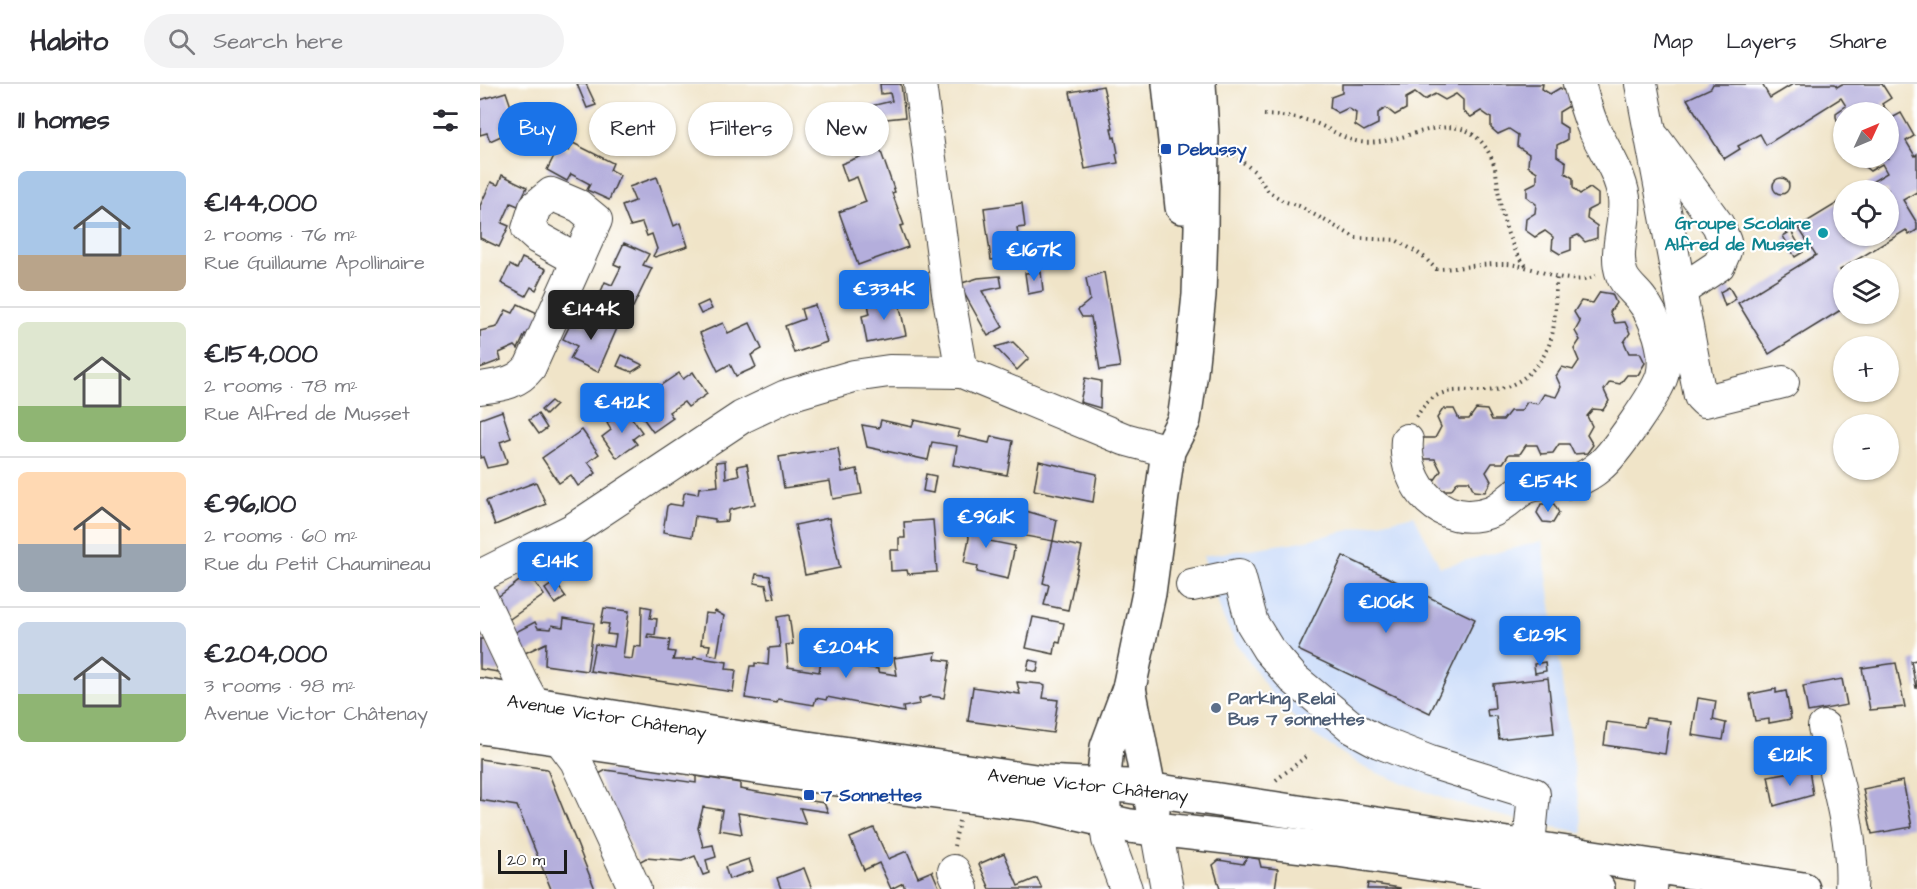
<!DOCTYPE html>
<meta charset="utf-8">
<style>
:root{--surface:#fff;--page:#f2f2f3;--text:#2b2b33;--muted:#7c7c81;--line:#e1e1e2;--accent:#1a73e8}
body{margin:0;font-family:"Architects Daughter",sans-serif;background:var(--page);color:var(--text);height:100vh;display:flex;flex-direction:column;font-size:22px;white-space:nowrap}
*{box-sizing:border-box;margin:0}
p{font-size:20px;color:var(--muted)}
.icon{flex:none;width:33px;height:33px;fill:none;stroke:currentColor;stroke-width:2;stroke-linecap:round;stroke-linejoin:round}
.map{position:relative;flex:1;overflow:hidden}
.panel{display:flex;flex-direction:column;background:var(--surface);width:480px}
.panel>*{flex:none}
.banner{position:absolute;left:18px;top:18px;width:570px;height:54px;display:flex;gap:12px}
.needle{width:39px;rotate:46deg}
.fabs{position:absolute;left:1353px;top:18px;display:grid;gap:12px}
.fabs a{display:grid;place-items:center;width:66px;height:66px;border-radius:50%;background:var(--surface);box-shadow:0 2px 4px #0004;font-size:30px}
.scale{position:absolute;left:18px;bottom:15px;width:69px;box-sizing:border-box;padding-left:6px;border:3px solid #1c1c1c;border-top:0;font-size:16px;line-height:21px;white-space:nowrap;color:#1c1c1c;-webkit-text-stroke:4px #fff;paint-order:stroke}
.price{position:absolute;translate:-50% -51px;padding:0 14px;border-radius:6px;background:var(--accent);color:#fff;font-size:20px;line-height:39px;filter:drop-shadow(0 2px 3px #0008)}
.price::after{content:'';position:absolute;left:50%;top:36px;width:18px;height:14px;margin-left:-9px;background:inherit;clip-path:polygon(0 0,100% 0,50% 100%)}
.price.selected{background:#222;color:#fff}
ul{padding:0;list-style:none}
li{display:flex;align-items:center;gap:18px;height:150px;padding:0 18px}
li+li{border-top:2px solid var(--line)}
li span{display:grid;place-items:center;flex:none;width:168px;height:120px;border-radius:9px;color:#555}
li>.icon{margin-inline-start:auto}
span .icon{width:72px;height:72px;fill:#fffc;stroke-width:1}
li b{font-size:26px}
h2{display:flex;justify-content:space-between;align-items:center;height:72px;padding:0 18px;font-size:26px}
.pill{padding:0 21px;border-radius:27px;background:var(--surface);box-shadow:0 2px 4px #0004;font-size:21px;line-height:54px}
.pill.selected{background:var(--accent);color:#fff}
header{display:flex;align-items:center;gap:36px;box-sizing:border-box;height:84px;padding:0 30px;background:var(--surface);border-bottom:2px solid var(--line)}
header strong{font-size:28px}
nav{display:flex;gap:33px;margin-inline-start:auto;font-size:21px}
.search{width:420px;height:54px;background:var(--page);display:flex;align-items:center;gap:15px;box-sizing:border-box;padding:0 21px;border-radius:33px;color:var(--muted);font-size:22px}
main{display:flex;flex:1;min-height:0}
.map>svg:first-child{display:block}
.built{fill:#cadcf9}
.building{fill:#b4aedc}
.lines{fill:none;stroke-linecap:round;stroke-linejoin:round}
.minor-casing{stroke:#3c3a36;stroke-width:34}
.major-casing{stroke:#3c3a36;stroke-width:36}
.path{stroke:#3c3a36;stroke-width:4;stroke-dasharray:1.5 4.5;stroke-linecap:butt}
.minor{stroke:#fff;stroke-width:32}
.major{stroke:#fff;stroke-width:33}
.transit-dot{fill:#1a4fb4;stroke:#fff;stroke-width:2}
.culture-dot{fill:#0f9aa8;stroke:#fff;stroke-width:2}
.service-dot{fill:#5c6f8a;stroke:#fff;stroke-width:2}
.labels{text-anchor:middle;stroke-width:4.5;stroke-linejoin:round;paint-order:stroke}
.transit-label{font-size:18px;font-weight:bold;fill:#164399;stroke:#fff;text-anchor:start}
.culture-label{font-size:18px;font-weight:bold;fill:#0d838f;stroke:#fff;text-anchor:end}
.service-label{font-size:18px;font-weight:bold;fill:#4e5e75;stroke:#fff;text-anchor:start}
.street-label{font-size:18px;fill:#1c1c1c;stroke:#fff}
</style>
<header>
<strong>Habito</strong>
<div class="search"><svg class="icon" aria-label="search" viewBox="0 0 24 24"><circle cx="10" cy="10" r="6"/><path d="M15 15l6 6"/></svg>Search here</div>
<nav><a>Map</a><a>Layers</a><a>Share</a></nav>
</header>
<main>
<section class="panel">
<h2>11 homes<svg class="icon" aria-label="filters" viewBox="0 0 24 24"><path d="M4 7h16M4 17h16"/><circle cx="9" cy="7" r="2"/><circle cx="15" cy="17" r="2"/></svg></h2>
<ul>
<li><span style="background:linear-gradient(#a9c7e8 70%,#b9a48a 0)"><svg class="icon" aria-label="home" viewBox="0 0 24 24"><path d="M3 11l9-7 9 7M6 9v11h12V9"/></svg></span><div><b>€144,000</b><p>2 rooms · 76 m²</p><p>Rue Guillaume Apollinaire</p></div></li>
<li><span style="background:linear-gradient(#dfe7d0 70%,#8fb573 0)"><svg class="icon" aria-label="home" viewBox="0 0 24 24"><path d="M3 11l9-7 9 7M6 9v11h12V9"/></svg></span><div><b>€154,000</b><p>2 rooms · 78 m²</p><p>Rue Alfred de Musset</p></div></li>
<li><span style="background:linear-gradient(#ffd9b3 60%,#9aa5b1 0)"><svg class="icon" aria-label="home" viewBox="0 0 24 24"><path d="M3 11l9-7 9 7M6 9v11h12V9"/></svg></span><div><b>€96,100</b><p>2 rooms · 60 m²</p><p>Rue du Petit Chaumineau</p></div></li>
<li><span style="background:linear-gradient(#c9d6e8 60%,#8fb573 0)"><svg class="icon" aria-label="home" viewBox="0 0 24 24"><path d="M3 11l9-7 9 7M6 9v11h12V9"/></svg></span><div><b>€204,000</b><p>3 rooms · 98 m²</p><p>Avenue Victor Châtenay</p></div></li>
</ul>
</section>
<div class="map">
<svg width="1437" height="805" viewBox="0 0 1437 805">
<rect width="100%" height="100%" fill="#fff"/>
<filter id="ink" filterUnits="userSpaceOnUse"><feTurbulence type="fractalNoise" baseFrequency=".0167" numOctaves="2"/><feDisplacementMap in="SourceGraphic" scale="12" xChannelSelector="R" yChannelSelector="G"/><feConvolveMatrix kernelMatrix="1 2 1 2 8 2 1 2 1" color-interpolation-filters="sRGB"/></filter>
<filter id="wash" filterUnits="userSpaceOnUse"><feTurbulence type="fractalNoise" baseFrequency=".008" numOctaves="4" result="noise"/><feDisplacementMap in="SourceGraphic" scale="24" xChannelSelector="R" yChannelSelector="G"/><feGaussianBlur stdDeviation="1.35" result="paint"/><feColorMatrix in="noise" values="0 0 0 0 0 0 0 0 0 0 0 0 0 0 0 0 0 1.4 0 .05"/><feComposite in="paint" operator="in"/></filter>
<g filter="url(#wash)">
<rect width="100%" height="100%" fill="#f0e4c8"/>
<path class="built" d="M934 431 960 483 1062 457 1103 749 1018 731 965 715 885 684 834 651 811 631 791 609 756 559 742 531 723 472 823 457Z"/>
<g id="blocks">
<g class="building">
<path d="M97 0H106L116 21 107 24Z"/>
<path d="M400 0H421L425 33 406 35 388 43 387 37 393 35 391 22 412 17 410 9 401 10Z"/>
<path d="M862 0H1063L1062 5 1070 10 1080 4 1090 11 1089 22 1079 28V39L1087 44V56L1077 61V72L1086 78 1085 89 1093 94V104L1100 110 1110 104 1118 110V121L1108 126 1107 135 1117 142V154L1105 158 1098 151 1091 154V166L1080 170 1072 165 1073 153 1065 147 1055 153 1045 146 1046 135 1055 129 1056 120 1047 113V103L1057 98V88L1048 82 1049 70 1037 62 1038 51 1029 45 1018 50 1011 44V34L1001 27 991 33 983 27V16L976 10 965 16 955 10 944 16 935 9 926 14V25L915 31 906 24 898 29V40L884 47 875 41 876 29 868 24 858 29 850 24 851 13 862 9Z"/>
<path d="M1233 0H1282L1290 14 1313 0H1355L1357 3 1362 0H1402L1411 14 1402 20 1408 28H1364V57L1356 33V29L1366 22 1361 14 1286 61 1280 50 1258 62 1260 65 1244 75 1207 15 1231 4Z"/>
<path d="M623 2 633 44H631L633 54 635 53 638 69 636 70 638 79 605 85 590 8Z"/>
<path d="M26 8 36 37 20 44 21 52 10 57 7 49 0 51V16Z"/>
<path d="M1408 29 1412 34 1421 29 1434 52 1426 57 1435 72 1437 70V108L1423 116 1437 139V146L1429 151 1426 146 1360 186 1364 192V224L1289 270 1258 219 1336 171 1318 143 1364 115V152H1408V106H1378L1407 89 1402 80 1390 87 1374 74H1408Z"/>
<path d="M93 59 133 79 130 86 140 91 129 116 107 106 110 100 91 90 87 97 67 86 79 62 89 67Z"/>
<path d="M400 65 415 108 412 109 424 141 420 142 428 163 378 181 359 128 386 118 377 93 367 97 361 80Z"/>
<path d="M22 91 47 103 38 122 31 119 22 139 29 142 19 163 0 154V122L11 98 18 101Z"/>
<path d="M177 93 194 142 200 139 208 162 175 173 173 172 177 165 172 150 167 152 162 139 150 142 142 122 155 117 149 103Z"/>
<circle cx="1301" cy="102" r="8"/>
<path d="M542 119 545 143 537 144 541 173 511 176 504 124Z"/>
<path d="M1311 147 1323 168 1315 173 1303 152Z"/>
<path d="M144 159 169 170 163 181 172 184 153 223 145 220 140 231 116 219 125 198 132 201 141 183 134 180Z"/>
<path d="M42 174 66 185 56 206 51 203 46 212 21 199 30 181 37 185Z"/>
<path d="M561 188 563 207 548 210 545 189Z"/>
<path d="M624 188 640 283 620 286 611 233H602L598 226 610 216 606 194Z"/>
<path d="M520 192 522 203 502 207 523 243 508 252 479 200 498 194Z"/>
<path d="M1249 203 1256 215 1245 222 1240 208Z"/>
<path d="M1120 208 1132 210 1136 219 1130 228 1135 239 1145 238 1150 249 1144 258 1149 269H1160L1165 279 1158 291H1147L1140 300 1130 298 1124 306 1129 317 1123 326 1113 325 1107 332 1112 342 1107 351 1113 361 1107 369 1094 370 1089 360H1079L1073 369 1061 370 1057 361H1046L1040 370H1029L1023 379H1012L1006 388 1011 397 1005 408 994 407 989 397H978L971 406H959L954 397 961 387 955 375H942L936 363 942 354H955L961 343 957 334 963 325H974L979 335H989L996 325 1007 326 1012 336H1023L1030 327H1041L1047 318 1058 320 1064 310 1076 313 1081 303 1076 292 1082 283 1093 286 1099 277 1094 265 1100 256 1095 247 1100 238 1094 228 1101 217 1113 219Z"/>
<path d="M418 214 426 251 387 259 382 232 390 230 388 220Z"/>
<path d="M228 217 232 225 221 230 217 222Z"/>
<path d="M38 220 64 232 53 253 45 250 38 265 35 262 19 269 21 276 0 284V247L17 243 26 226 33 229Z"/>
<path d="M335 221 347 258 314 269 305 242 324 235 321 225Z"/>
<path d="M111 229 138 242 118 288 90 275 97 262 83 255 92 237 105 242Z"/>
<path d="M243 239 248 249 270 239 282 265 271 271 276 283 256 292 250 280 238 287 220 249Z"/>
<path d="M533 258 549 274 537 286 515 263Z"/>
<path d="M142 271 163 281 152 288 137 282Z"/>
<path d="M213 288 227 310 208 323 204 318 189 328 193 334 173 348 158 327 167 321 162 314 199 289 203 295Z"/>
<path d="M605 294 621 297 620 324 600 318Z"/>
<path d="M71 317 76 321 66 331 61 326Z"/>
<path d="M146 326 162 348 153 355 157 360 137 374 122 353 131 346 127 339Z"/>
<path d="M22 327 31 354 20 358 27 377 26 380 7 384 3 373 0 374V335Z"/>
<path d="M58 330 67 344 59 350 49 336Z"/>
<path d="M401 336 432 343 434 336 480 346 478 352 509 359 511 352 533 357 527 391 473 381 477 362 452 358 448 376 387 363 382 341 399 344Z"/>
<path d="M102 346 119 370 108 378 116 389 98 402 91 391 79 399 62 374Z"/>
<path d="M358 364 362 388 377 385 382 410 353 415 350 397 304 404 299 373Z"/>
<path d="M245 377 246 394 259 391 257 382 267 380 275 420 249 426 248 437 235 438V435L215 432 212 453 183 448 187 422 190 420 202 422 204 410 207 408 218 410 219 404 238 402 236 378Z"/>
<path d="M559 377 617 390 613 418 554 406Z"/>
<path d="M446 390 456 392 453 409 443 407Z"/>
<path d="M56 398 66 420 15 441 6 417Z"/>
<path d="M1061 420H1074L1079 429 1073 439 1063 438 1057 429Z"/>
<path d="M539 425 577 436 573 457 534 450Z"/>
<path d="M488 427 510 431 504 456 535 462 528 495 497 488 498 482 484 479 489 454 488 447H484Z"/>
<path d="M349 434 360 484 325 491 315 441Z"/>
<path d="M453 436 457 488 428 490 427 486 411 487 410 466H419V454H425L424 438Z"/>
<path d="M573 457 602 463 588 526 564 521 569 501 563 499Z"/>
<path d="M863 472 995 535 950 629 818 566Z"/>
<path d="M54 486 59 493 54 497 64 511 27 537 15 515Z"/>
<path d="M276 490 290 492 295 514 289 515 286 501 274 499Z"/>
<path d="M75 498 86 513 75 520 65 505Z"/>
<path d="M162 522 172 524 170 534 177 535 175 551 168 550 167 553 190 556 188 567 195 568 193 576H213L214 573 247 578 246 585 256 586 253 608 110 587 115 560 134 563 136 551 127 550 129 540 121 539 124 524 149 527 143 574 152 575 154 562 161 563Z"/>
<path d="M235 527 244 532 237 572 228 570 230 561 221 560 225 529 234 530Z"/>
<path d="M309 531 313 560 306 561 308 583 339 588 341 577 398 585V588L417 591 414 574 456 568 455 575 470 577 464 614 450 612 439 615 440 620 423 623 424 628 347 613 346 616 336 614 334 621 298 615 297 619 265 614 270 582H275V579L288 581 289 564 300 563 297 533Z"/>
<path d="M553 533 584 539 580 559 576 558 574 570 546 564Z"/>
<path d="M84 534 114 539 107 587 65 581 66 559 43 570 32 550 55 538 58 544 71 545 72 541 83 543Z"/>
<path d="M0 555H4L20 585 18 588 0 585Z"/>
<path d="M549 576 559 578 557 588 547 586Z"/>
<path d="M1437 576V604H1436L1431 577Z"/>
<path d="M1065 578 1066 587 1055 589 1054 580Z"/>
<path d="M1416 579 1425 623 1390 626 1382 584Z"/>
<path d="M1068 594 1074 649 1019 655 1016 632 1008 633 1007 626 1015 625 1013 600Z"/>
<path d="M1362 595 1367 621 1328 628 1323 602Z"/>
<path d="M537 598 561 600 565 602 563 614 578 616 573 649 488 637 493 603 540 610Z"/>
<path d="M1296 605V609L1306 607 1311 635 1289 639V635L1275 637 1270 610Z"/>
<path d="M1218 614 1236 617 1233 636 1246 639 1243 656 1212 651Z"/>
<path d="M1166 634 1190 637 1185 670 1124 661 1127 638 1164 643Z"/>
<path d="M0 675 67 685 115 805H71L37 722 0 716Z"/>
<path d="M1329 685 1333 711 1294 722 1288 692Z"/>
<path d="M126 686 216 699V692L260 699V705L344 719 348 728 320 724 326 740 258 729 262 750 239 746 242 726 223 723 218 744 223 763 233 761 236 773 226 776 229 789 223 791 215 772 202 777 166 774 159 778 117 691Z"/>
<path d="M1423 697 1432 743 1392 750 1383 705Z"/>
<path d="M394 744 408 775 427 767 438 793 452 787 460 805H425L423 799 411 805 399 779 384 786 370 754Z"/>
<path d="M524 769 538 802 557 794 562 805H510L499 780Z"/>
<path d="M767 773 779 775 781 783 798 785 795 805H740L733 781 739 776 763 780Z"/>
<path d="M269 775 273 787 249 795 245 783Z"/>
<path d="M324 784 332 805H301L297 794Z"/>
<path d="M888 799 920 804V805H887Z"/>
</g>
</g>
</g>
<g filter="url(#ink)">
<use href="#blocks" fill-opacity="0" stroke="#3c3a36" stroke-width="1.5"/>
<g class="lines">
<defs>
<g id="minor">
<path d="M440 0 468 209 482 288"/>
<path d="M1161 0 1220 312 1225 317 1303 298"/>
<path d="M1175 55 1238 141 1245 158V167L1239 181 1200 207"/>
<path d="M0 304C20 301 37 300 50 283L116 136 99 122 71 110 55 123 48 145 58 154 98 176"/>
<path d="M927 356C923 402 962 445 1010 428 1025 423 1033 409 1048 403 1064 397 1081 402 1097 396 1105 393 1113 388 1120 382 1134 371 1177 309 1182 292 1188 269 1176 233 1161 215 1155 207 1146 201 1142 191 1133 168 1147 138 1144 114 1140 89 1126 69 1115 47 1108 33 1104 16 1099 0"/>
<path d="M0 492 92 446 262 333 306 312 374 292 409 287 482 288 644 355 688 367"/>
<path d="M712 501 759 491 772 539 788 565 814 595 873 644 899 658 950 678 1054 710 1046 790"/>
<path d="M0 511 41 597 53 619 96 677 155 805"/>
<path d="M1344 643C1355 690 1375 757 1371 805"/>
<path d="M625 736 628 756 646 805"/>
<path d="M676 744 687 805"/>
<path d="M474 787 482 805"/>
<path d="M1171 805 1173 783"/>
</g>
<g id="major">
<path d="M689 0 702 123"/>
<path d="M649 604 673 726"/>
<path d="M0 611 279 657 562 698 647 702 1323 805"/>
<path d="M0 643 385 699 558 721 650 742 858 766 1118 805"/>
<path d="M624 723 623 701 627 663 649 604 669 509 688 367 704 336 711 288 719 211 721 144 722 48 719 0"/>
</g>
</defs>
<use href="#minor" class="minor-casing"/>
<use href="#major" class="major-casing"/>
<g class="path">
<path d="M784 31C804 32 824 33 842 42 855 48 865 55 880 58 924 65 982 12 1011 73 1016 83 1017 94 1018 105 1022 134 1028 162 1048 184"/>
<path d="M748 71H754L774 87 788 107 803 117 819 122 876 154 916 156 943 172 956 185C979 185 1003 179 1026 180 1057 181 1084 204 1116 192"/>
<path d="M936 333C943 323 950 313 963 309 979 304 997 309 1014 306 1039 303 1062 282 1070 258 1077 238 1074 214 1077 193"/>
<path d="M796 696 828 671"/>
<path d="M474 762 479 737"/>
</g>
<use href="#minor" class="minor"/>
<use href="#major" class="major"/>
</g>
</g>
<g class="transit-dot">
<rect x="680" y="59" width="12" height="12" rx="3"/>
<rect x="323" y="705" width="12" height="12" rx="3"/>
</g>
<circle class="culture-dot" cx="1343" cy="149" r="6"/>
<circle class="service-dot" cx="736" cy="624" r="6"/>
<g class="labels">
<g class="transit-label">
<text x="698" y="71">Debussy</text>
<text x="341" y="717">7 Sonnettes</text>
</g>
<g class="culture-label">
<text x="1331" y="145">Groupe Scolaire<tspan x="1331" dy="21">Alfred de Musset</tspan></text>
</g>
<g class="service-label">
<text x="748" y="620">Parking Relai<tspan x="748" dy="21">Bus 7 sonnettes</tspan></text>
</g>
<g class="street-label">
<text transform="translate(127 632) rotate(9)" y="6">Avenue Victor Châtenay</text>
<text transform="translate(608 701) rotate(6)" y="6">Avenue Victor Châtenay</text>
</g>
</g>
</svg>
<div class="fabs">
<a><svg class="needle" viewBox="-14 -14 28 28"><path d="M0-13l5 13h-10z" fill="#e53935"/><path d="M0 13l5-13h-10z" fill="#7c7c81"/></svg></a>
<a><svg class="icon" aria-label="locate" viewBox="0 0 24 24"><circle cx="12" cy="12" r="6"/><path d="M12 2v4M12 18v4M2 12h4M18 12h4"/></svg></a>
<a><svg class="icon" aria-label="layers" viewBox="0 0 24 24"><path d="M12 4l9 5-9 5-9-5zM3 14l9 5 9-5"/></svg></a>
<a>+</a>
<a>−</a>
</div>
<div class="scale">20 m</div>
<b class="price" style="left:554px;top:198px">€167K</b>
<b class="price" style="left:404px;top:237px">€334K</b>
<b class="price selected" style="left:111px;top:257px">€144K</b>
<b class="price" style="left:142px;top:350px">€412K</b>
<b class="price" style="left:1068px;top:429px">€154K</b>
<b class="price" style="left:506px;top:465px">€96.1K</b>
<b class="price" style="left:75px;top:509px">€141K</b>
<b class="price" style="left:906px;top:550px">€106K</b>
<b class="price" style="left:1060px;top:583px">€129K</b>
<b class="price" style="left:366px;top:595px">€204K</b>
<b class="price" style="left:1310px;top:703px">€121K</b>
<div class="banner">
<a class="pill selected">Buy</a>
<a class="pill">Rent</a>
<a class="pill">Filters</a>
<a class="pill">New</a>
</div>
</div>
</main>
